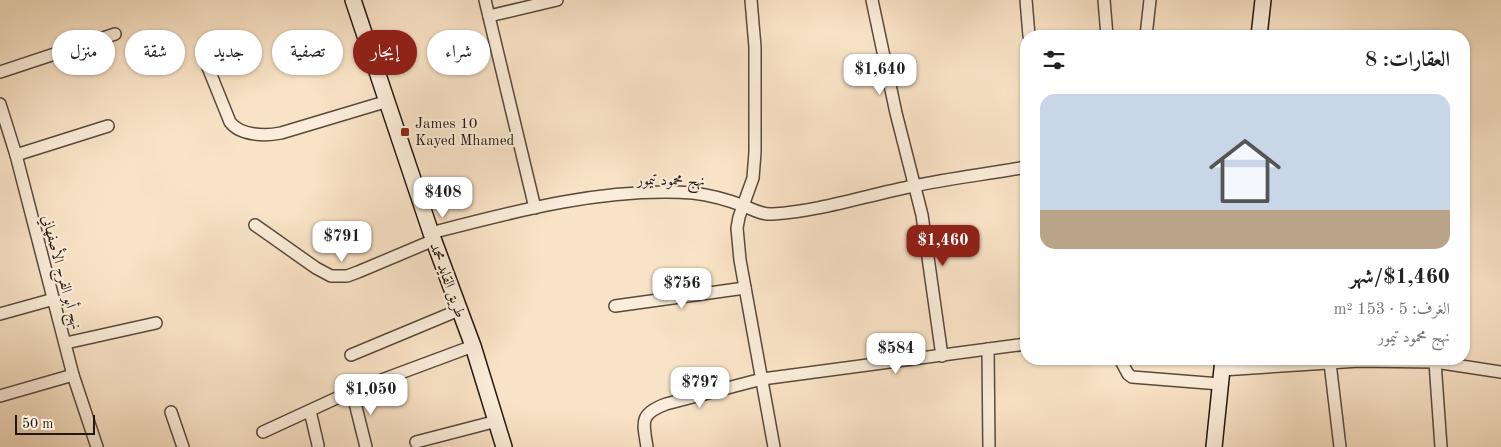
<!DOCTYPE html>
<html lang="ar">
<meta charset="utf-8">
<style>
:root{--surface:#fff;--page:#f2f2f2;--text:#202124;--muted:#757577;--accent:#8f2418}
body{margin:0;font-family:"Old Standard TT",Amiri,serif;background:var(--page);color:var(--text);direction:rtl;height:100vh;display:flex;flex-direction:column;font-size:19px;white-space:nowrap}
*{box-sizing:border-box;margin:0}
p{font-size:16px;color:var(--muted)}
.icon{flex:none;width:28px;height:28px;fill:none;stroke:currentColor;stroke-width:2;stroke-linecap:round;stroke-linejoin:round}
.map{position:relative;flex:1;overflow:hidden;direction:ltr}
.side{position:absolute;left:1020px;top:30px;width:450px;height:335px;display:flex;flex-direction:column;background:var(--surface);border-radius:20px;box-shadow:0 1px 4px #0004;direction:rtl}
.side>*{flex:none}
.guide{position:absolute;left:15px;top:30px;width:475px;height:45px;direction:rtl;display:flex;gap:10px}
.scale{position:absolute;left:15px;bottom:12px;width:80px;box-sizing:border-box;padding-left:5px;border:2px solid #241610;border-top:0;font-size:14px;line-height:18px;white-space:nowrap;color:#241610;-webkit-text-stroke:4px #fbedda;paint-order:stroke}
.price{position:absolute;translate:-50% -42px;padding:0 11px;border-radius:10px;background:#fff;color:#222;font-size:16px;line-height:32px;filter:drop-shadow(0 1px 2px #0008)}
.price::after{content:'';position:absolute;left:50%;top:30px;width:15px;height:11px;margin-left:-8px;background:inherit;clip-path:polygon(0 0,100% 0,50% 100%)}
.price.current{background:var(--accent);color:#fff}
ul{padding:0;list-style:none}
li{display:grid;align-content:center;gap:10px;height:265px;padding:0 20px}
li span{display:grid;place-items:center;height:155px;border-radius:15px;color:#555}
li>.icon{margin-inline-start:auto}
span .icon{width:90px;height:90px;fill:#fffc;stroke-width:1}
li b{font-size:21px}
h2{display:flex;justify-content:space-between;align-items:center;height:60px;padding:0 20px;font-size:21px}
.pill{padding:0 18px;border-radius:22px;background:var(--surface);box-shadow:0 1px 4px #0004;font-size:18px;line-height:45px}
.pill.current{background:var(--accent);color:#fff}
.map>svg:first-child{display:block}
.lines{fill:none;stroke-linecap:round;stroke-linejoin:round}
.minor-casing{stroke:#59493e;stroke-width:14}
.secondary-casing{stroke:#241610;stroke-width:18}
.minor{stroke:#fbedda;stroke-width:11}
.secondary{stroke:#fbedda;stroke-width:15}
.poi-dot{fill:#8f2418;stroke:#fbedda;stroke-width:2}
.labels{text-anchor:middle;stroke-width:4.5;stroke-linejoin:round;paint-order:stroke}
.poi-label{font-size:15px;fill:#241610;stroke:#fbedda;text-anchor:start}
.street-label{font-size:15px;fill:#241610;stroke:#fbedda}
</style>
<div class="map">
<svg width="1501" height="447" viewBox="0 0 1501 447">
<rect width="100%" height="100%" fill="#f9e3c6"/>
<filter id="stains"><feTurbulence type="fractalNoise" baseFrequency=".004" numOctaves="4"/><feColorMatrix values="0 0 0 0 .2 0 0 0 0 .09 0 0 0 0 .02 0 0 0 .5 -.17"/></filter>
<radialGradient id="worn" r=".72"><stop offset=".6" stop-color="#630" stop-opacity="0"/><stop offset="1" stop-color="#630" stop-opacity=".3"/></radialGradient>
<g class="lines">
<defs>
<g id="minor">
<path d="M485 0 535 208"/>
<path d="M751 0 755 47V152L753 178 739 217 737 228 740 260 774 447"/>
<path d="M872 0 896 113 922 215 942 356"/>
<path d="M1026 0 1029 36"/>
<path d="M1104 0 1107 36"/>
<path d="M489 16 557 0"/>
<path d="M1146 36 1150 0"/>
<path d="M205 60 230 122C240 136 266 136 281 133L388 101"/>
<path d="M0 72 115 34"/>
<path d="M0 104 16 155 73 375 97 447"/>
<path d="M16 155 108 126"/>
<path d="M255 225 316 268 331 276H347L358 272 434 240"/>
<path d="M431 233C515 211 605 187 693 193 710 195 728 200 744 206 754 210 762 215 773 214 821 211 867 195 914 186 951 178 989 174 1026 167"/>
<path d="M615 306 745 288"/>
<path d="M0 314 54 299"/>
<path d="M66 343 156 323"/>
<path d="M988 349 989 447"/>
<path d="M351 355 459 310"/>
<path d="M1120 359 1128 374 1132 377 1220 384"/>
<path d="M1435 362 1441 447"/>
<path d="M1330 363 1340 447"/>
<path d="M1222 370 1359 361 1435 362 1501 372"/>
<path d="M352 391 366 447"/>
<path d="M0 396 73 375"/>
<path d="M310 411 318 445"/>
<path d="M171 412 183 447"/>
<path d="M263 432 352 391 473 346"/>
<path d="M416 442 497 421"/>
<path d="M647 447C643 422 639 414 666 404L762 379 1026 344"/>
</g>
<g id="secondary">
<path d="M353 0 431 233 473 346 504 447"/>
<path d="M1259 36 1263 0"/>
<path d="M1214 447 1223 359"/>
</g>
</defs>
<use href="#minor" class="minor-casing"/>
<use href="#secondary" class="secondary-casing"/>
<use href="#minor" class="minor"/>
<use href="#secondary" class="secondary"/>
</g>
<rect class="poi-dot" x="400" y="127" width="10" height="10" rx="2.5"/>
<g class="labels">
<g class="poi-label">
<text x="415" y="128">James 10<tspan x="415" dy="17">Kayed Mhamed</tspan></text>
</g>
<g class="street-label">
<text transform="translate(671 180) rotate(1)" y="5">نهج محمود تيمور</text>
<text transform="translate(62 272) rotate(75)" y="5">نهج أبو الفرج الأصفهاني</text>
<text transform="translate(448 280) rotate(70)" y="5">طريق القايد محمد</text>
</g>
</g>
<rect width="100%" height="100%" filter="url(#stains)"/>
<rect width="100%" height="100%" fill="url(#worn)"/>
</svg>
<div class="scale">50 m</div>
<b class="price" style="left:880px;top:96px">$1,640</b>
<b class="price" style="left:443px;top:219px">$408</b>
<b class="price" style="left:342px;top:263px">$791</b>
<b class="price current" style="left:943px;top:267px">$1,460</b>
<b class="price" style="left:682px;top:310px">$756</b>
<b class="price" style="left:896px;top:375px">$584</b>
<b class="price" style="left:700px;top:409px">$797</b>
<b class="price" style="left:371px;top:416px">$1,050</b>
<div class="guide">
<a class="pill">شراء</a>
<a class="pill current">إيجار</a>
<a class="pill">تصفية</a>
<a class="pill">جديد</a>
<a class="pill">شقة</a>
<a class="pill">منزل</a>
</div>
<section class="side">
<h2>العقارات: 8<svg class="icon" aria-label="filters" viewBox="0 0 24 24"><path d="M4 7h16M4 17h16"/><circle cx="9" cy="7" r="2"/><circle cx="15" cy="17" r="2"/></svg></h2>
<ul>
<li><span style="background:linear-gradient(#c9d6e8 75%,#b9a48a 0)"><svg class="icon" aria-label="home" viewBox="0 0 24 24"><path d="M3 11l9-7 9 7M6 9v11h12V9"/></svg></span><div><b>$1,460/شهر</b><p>الغرف: 5 · 153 m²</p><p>نهج محمود تيمور</p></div></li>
</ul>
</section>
</div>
